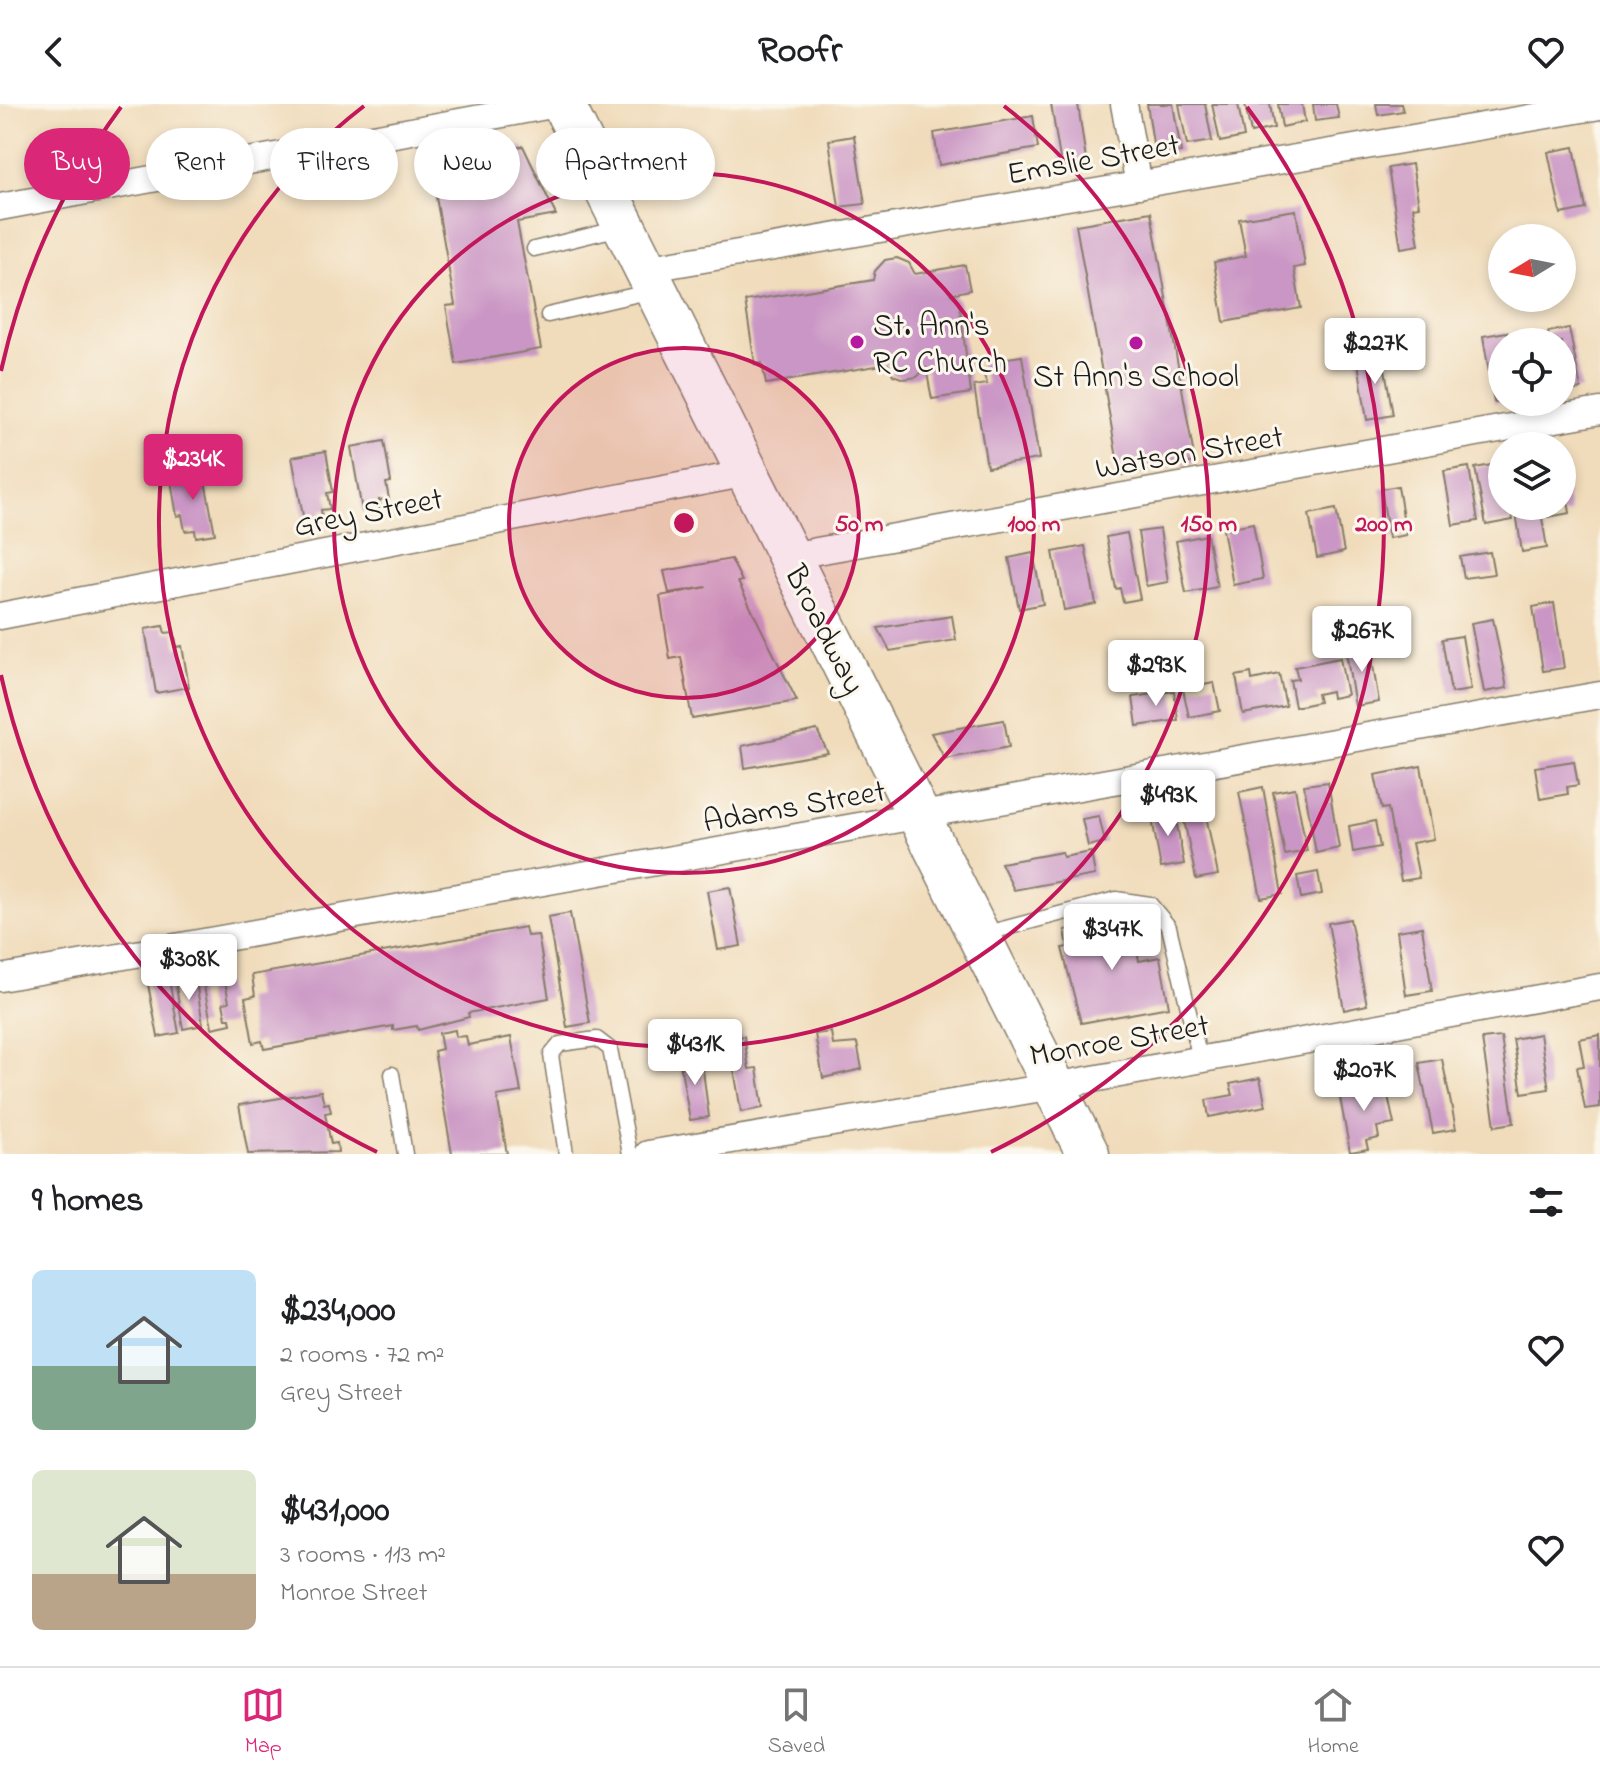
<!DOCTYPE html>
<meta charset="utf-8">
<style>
:root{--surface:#fff;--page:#f6f6f6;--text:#202124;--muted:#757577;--line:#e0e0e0;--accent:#db2777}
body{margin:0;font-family:"Indie Flower",sans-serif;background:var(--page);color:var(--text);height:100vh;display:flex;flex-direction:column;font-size:30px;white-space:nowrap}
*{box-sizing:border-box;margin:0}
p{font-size:26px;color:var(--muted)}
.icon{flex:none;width:44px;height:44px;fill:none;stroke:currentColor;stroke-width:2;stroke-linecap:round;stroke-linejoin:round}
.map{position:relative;height:1050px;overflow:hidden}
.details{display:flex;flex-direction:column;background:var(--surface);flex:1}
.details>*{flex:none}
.banner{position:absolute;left:24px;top:24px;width:800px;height:72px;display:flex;gap:16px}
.needle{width:52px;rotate:260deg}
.buttons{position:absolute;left:1488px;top:120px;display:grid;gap:16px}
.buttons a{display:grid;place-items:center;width:88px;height:88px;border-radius:50%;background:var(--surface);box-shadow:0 4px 12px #0003;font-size:40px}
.price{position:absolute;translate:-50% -68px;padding:0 18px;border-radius:8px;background:#fff;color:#222;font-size:26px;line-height:52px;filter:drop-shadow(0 2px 4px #0008)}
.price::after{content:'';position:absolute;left:50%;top:48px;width:24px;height:18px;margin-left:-12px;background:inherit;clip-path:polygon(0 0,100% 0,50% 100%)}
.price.on{background:var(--accent);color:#fff}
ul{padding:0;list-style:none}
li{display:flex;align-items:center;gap:24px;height:200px;padding:0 32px}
li span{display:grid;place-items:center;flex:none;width:224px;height:160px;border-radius:12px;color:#555}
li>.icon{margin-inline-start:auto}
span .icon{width:96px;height:96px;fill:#fffc;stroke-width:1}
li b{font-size:34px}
h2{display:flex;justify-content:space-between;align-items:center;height:96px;padding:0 32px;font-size:34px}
.tag{padding:0 28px;border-radius:36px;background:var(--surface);box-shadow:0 4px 12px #0003;font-size:28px;line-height:72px}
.tag.on{background:var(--accent);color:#fff}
header{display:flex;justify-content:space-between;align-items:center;height:104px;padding:0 32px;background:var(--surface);font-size:36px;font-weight:800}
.menu{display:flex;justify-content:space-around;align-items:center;height:112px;border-top:2px solid var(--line);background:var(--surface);font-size:22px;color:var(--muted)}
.menu a{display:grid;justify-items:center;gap:4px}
.menu .on{color:var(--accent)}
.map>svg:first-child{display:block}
.building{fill:#ca96c5}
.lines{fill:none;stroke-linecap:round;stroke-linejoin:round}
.service-casing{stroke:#867c6b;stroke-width:17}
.minor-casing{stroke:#867c6b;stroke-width:29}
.primary-casing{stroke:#867c6b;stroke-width:45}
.service{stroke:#fff;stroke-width:14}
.minor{stroke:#fff;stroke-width:26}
.primary{stroke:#fff;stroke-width:42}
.ring{fill:none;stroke:#c2185b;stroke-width:4}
.poi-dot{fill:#b5179e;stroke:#fbf7ec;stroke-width:3}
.labels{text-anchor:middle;stroke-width:6;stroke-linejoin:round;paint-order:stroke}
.street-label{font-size:32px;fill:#1c1c1c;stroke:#fbf7ec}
.poi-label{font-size:32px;fill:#1c1c1c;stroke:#fbf7ec;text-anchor:start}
.centre{fill:#c2185b;stroke:#fbf7ec;stroke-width:4}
.ring-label{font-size:24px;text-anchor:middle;font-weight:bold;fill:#c2185b;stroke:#fbf7ec;stroke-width:6;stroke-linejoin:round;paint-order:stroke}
</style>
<header><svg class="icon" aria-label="back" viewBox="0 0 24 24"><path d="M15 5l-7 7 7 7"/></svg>Roofr<svg class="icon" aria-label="heart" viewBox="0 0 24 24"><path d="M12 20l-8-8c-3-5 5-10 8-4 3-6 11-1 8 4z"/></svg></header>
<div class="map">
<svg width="1600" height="1050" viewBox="0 0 1600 1050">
<rect width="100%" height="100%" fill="#fbf7ec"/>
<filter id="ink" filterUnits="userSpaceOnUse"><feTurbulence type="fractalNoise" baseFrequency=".0125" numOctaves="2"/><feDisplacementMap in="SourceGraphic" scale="16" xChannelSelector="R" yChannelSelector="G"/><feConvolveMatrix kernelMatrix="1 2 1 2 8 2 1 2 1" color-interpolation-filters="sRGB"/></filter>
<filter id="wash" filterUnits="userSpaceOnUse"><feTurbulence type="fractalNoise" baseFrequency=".006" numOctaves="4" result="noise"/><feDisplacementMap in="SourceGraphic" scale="32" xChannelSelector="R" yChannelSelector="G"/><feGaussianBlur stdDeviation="1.8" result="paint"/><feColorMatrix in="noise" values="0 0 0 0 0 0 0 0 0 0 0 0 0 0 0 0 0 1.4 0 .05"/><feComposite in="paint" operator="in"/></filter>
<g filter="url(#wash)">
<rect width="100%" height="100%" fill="#f0dbba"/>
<g id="blocks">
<g class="building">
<path d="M1051 0H1078L1087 63 1062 67Z"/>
<path d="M1147 0H1173L1181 48 1155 52Z"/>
<path d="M1179 0H1205L1212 37 1187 41Z"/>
<path d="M1212 0H1238L1244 33 1220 38Z"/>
<path d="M1245 0H1270L1274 24 1251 29Z"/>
<path d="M1278 0H1302L1305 18 1282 23Z"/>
<path d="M1313 0H1336L1339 14 1315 17Z"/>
<path d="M1376 0H1401L1403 7 1378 11Z"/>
<path d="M1033 12 1038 44 939 61 934 29Z"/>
<path d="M854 32 865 100 839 103 829 36Z"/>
<path d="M523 42 556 111 517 118 541 245 456 260 446 202 455 201 430 59Z"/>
<path d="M1574 43 1586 105 1561 110 1548 48Z"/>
<path d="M1412 60 1419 102 1413 103 1419 141 1401 144 1388 64Z"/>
<path d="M1296 106 1305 162 1294 164 1301 204 1224 218 1214 158 1246 152 1239 115Z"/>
<path d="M1151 108 1195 358 1120 371 1076 121Z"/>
<path d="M897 154 909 159 915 170 965 161 970 186 951 190 959 197 971 289 932 295 926 264 917 273 904 275 893 271 888 260 766 280 762 259 755 260 745 197 873 176 875 167 885 156Z"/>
<path d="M1569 224 1581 285 1562 289V238H1550L1548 228Z"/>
<path d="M1507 228 1509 238H1502V297L1494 298 1483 232Z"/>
<path d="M1382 248 1393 311 1367 316 1357 252Z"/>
<path d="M1022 252 1039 355 987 363 974 282 987 280 979 258Z"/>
<path d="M384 337 391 378 386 379 389 395 379 396 381 404 362 407 351 343Z"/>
<path d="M326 347 333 388 327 389 330 405 321 406 322 414 304 417 292 353Z"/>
<path d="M1502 359V402H1510L1513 416 1486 421 1475 364Z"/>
<path d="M1469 363 1478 417 1453 421 1444 367Z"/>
<path d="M203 366 215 430 196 433 195 426 185 427 182 411 177 412 170 371Z"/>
<path d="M1564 372 1570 409 1548 413 1547 402H1562Z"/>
<path d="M1398 382 1406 431 1389 434 1381 385Z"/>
<path d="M1515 402H1540L1547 444 1522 448Z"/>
<path d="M1336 405 1344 448 1317 454 1309 410Z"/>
<path d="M1253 419 1263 475 1233 481 1223 425Z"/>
<path d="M1160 425 1168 478 1146 482 1138 428Z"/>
<path d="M1127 429 1140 495 1123 498 1120 484 1116 485 1106 433Z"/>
<path d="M1207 431 1217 483 1186 489 1176 437Z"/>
<path d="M1085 442 1096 500 1064 506 1053 448Z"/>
<path d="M1490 448 1494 470 1464 474 1460 453Z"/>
<path d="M1033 449 1043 500 1019 505 1009 454Z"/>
<path d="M731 455 742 477 738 478 797 597 692 615 681 553 670 555 660 492 707 483 669 489 664 467Z"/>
<path d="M1554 499 1564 564 1543 567 1533 503Z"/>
<path d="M952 512 956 536 890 547 878 524Z"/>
<path d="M1493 515 1507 584 1484 588 1471 519Z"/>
<path d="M163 522 165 529 174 528 177 543 182 542 189 583 156 589 145 525Z"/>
<path d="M1462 532 1471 586 1451 589 1442 535Z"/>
<path d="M1369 538 1379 598 1355 602 1345 542Z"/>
<path d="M1340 554 1347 591 1332 594 1331 587 1317 590 1319 598 1295 603 1290 576 1298 575 1295 563Z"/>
<path d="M1251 569 1252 576 1279 570 1286 602 1243 610 1236 572Z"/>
<path d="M1214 579 1220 607 1189 613 1183 585Z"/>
<path d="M1174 587 1178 616 1137 622 1133 593Z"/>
<path d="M1004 616 1009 643 945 655 931 629Z"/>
<path d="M817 626 828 649 745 664 742 642Z"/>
<path d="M1574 657 1578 681 1567 683 1568 690 1540 695 1535 663Z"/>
<path d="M1421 662 1434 735 1412 739 1419 774 1401 777 1388 704 1382 705 1375 671Z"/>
<path d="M1328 678 1339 744 1316 749 1304 681Z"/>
<path d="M1263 683 1282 790 1261 794 1239 688Z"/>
<path d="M1295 684 1307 747 1285 751 1273 688Z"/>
<path d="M1203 697 1218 771 1196 775 1181 701Z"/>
<path d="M1174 704 1184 760 1161 764 1151 709Z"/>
<path d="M1099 712 1105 738 1088 742 1082 715Z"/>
<path d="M1375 717 1380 743 1353 748 1349 722Z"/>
<path d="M1062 748 1063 753 1091 748 1095 771 1014 786 1001 759Z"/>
<path d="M1318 768 1322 790 1301 794 1297 772Z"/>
<path d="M730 783 741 842 718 846 707 787Z"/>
<path d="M570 809 590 919 567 923 548 813Z"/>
<path d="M1131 813 1139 857 1160 853 1169 903 1081 919 1062 844 1068 843 1065 826Z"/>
<path d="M1350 815 1367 901 1344 906 1328 819Z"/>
<path d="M525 823 527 832 538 831 549 894 468 909 469 913 418 926 417 922 393 926V922L264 945 262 937 253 939 245 894 255 892 252 871Z"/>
<path d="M1422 823 1432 887 1406 891 1397 827Z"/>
<path d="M223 867 229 898 223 899 226 914H230L231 920 212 924 202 872Z"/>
<path d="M168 871 179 929 158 933 147 875Z"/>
<path d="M195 872 203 921 183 925 175 876Z"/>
<path d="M455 926 456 933 466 932 468 941 511 933 521 988 497 992 507 1050H452L434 947 442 945 439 929Z"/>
<path d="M831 928 833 941 857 939 862 965 823 974 815 930Z"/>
<path d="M1540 930 1549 985 1522 989 1513 935Z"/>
<path d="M1600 931V1003L1585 1005 1577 963 1584 962 1579 935Z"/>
<path d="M744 932 749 965 757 964 763 1004 741 1008 729 934Z"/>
<path d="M1501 933 1514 1019 1495 1022 1482 935Z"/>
<path d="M701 951 709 1013 690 1016 679 954Z"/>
<path d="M1442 955 1456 1025 1433 1029 1419 959Z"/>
<path d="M1260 974 1266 1002 1209 1013 1206 996 1233 991 1230 980Z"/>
<path d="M1368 978 1370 986 1386 983 1394 1020 1377 1023 1379 1034 1366 1037 1368 1045 1350 1048 1338 983Z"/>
<path d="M321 987 324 1000 329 999 331 1008 325 1009 331 1040 337 1039 338 1048 248 1050 239 1001Z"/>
</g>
</g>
</g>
<g filter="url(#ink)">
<use href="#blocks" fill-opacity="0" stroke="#867c6b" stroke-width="2"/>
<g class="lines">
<defs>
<g id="service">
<path d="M534 145 620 124"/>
<path d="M548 211 652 187"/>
<path d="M983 830 1116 795 1150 800 1169 823 1200 955"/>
<path d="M392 970 405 1050"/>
<path d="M566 1050 551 951 560 940 597 935 610 945 630 1050"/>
</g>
<g id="minor">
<path d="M1124 0 1139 81"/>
<path d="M0 103 557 0"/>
<path d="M645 165 1600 2"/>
<path d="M789 452 1600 307"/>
<path d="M0 512 748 369"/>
<path d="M0 874 1600 591"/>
<path d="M648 1050 1054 982 1600 883"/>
</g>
<path id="primary" d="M563 0 1088 1050"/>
</defs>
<use href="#service" class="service-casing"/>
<use href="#minor" class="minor-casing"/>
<use href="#primary" class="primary-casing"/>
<use href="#service" class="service"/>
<use href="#minor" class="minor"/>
<use href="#primary" class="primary"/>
</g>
</g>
<circle cx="684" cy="419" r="175" fill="#c2185b" fill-opacity=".12"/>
<g class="ring">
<circle cx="684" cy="419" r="175"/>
<circle cx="684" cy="419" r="350"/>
<path d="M1004 2A525 525 0 1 1 364 2"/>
<path d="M377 1048A700 700 0 0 1 1 571M1 267A700 700 0 0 1 121 3M1247 3A700 700 0 0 1 991 1048"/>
</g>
<g class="poi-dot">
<circle cx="857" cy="238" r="8"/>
<circle cx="1136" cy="239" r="8"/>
</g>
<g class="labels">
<g class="street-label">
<text transform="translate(1093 54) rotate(-10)" y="11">Emslie Street</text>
<text transform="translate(1189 347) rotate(-10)" y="11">Watson Street</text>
<text transform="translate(368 407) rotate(-11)" y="11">Grey Street</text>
<text transform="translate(826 525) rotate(63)" y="11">Broadway</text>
<text transform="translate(794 701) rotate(-10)" y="11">Adams Street</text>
<text transform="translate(1119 935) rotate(-10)" y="11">Monroe Street</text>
</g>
<g class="poi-label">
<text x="873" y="231">St. Ann's<tspan x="873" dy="37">RC Church</tspan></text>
<text x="1136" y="282" text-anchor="middle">St Ann's School</text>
</g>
</g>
<circle cx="684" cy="419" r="12" class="centre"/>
<g class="ring-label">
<text x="859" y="427">50 m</text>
<text x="1034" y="427">100 m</text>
<text x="1209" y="427">150 m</text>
<text x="1384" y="427">200 m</text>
</g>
</svg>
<div class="buttons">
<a><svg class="needle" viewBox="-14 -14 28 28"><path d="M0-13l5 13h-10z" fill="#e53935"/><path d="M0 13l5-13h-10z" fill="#757577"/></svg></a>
<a><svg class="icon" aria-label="locate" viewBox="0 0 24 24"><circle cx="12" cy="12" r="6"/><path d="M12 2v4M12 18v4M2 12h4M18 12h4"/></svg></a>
<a><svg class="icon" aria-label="layers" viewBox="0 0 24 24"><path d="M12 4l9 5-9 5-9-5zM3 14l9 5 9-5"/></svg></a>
</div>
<b class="price" style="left:1375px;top:282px">$227K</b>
<b class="price on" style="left:193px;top:398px">$234K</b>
<b class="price" style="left:1362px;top:570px">$267K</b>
<b class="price" style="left:1156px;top:604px">$293K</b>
<b class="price" style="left:1168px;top:734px">$493K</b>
<b class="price" style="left:1112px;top:868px">$347K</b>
<b class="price" style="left:189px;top:898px">$308K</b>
<b class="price" style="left:695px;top:983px">$431K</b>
<b class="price" style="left:1364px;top:1009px">$207K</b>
<div class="banner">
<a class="tag on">Buy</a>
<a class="tag">Rent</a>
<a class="tag">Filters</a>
<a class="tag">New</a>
<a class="tag">Apartment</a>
</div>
</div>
<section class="details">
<h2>9 homes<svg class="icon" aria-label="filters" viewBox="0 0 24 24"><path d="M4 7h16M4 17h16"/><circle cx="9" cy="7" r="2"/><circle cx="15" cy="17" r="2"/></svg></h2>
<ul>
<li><span style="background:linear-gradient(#bfe0f5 60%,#7fa58c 0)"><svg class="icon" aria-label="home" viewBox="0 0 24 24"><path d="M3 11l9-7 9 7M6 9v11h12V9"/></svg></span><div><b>$234,000</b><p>2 rooms · 72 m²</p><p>Grey Street</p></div><svg class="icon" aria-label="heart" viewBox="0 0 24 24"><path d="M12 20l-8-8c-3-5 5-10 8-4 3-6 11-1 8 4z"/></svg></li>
<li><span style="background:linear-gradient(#dfe7d0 65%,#b9a48a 0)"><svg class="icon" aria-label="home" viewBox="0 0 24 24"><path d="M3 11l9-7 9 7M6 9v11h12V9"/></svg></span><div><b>$431,000</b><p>3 rooms · 113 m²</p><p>Monroe Street</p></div><svg class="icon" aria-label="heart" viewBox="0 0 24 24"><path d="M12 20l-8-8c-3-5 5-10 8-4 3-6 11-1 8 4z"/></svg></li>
</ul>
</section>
<nav class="menu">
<a class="on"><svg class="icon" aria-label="map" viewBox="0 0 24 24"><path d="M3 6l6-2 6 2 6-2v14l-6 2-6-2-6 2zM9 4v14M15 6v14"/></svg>Map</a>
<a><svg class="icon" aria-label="saved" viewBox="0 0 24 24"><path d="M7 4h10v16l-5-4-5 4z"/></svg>Saved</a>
<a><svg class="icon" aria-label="home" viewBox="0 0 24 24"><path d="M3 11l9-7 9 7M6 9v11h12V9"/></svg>Home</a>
</nav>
